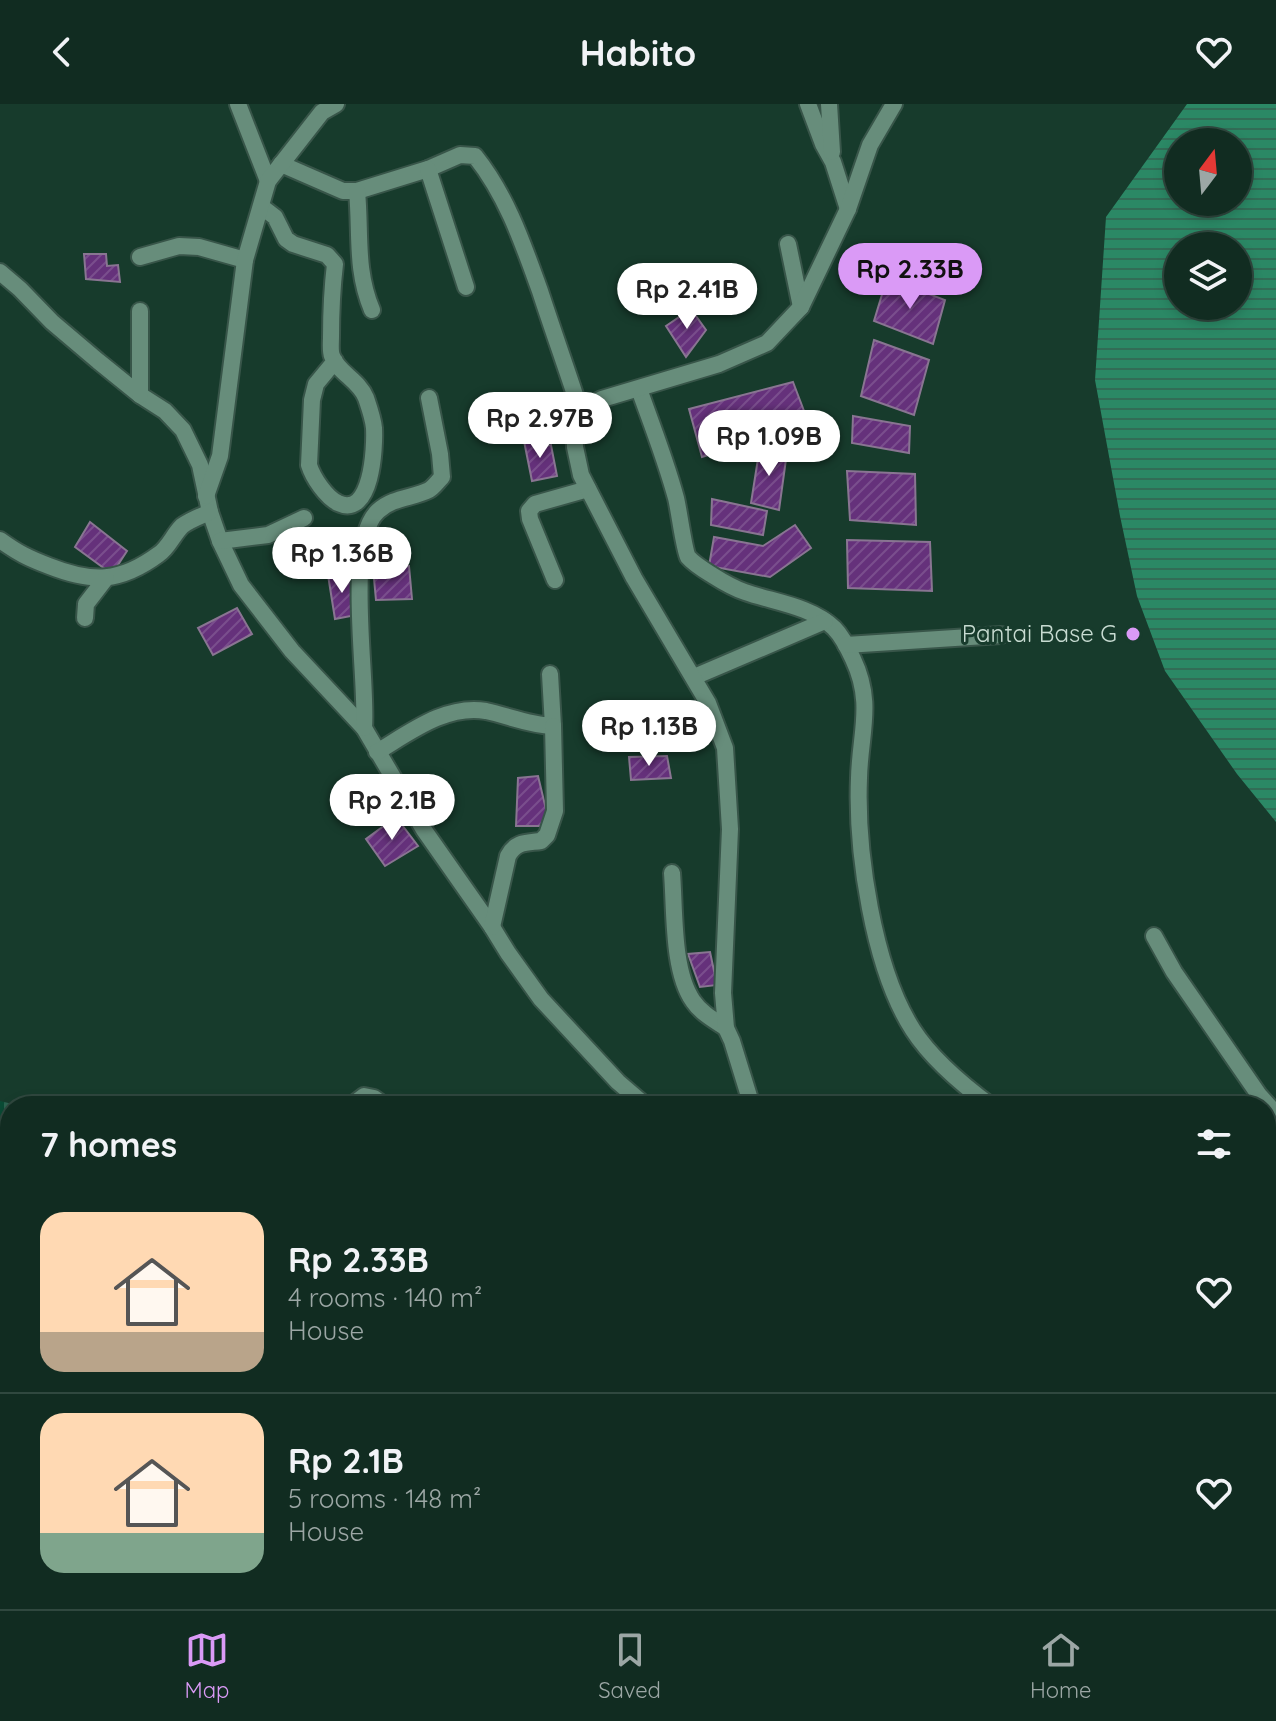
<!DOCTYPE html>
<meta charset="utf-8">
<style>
:root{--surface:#112c21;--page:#1a342a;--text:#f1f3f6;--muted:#9ca7a5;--line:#30483f;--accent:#da9af6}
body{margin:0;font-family:Quicksand,sans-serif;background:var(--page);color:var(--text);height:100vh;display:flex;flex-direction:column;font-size:30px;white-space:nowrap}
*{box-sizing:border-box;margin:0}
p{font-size:26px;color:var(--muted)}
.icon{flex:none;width:44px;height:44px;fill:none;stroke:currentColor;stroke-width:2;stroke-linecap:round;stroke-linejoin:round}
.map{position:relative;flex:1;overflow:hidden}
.panel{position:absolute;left:0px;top:992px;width:1276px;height:514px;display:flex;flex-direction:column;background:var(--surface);border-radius:32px 32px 0 0;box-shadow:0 4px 12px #0003,0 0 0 2px var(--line)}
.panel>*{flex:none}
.needle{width:52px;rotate:16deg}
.controls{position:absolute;left:1164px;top:24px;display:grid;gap:16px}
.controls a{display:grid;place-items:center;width:88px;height:88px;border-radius:50%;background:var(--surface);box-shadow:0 4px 12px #0003,0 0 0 2px var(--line);font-size:40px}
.price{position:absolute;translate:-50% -68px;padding:0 18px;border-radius:28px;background:#fff;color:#222;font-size:26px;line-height:52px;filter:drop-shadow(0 2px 4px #0008)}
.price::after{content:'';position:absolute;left:50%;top:48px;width:24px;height:18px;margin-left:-12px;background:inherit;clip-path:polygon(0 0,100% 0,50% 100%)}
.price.current{background:var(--accent);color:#111}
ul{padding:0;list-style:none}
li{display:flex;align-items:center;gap:24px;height:200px;padding:0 40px}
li+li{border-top:2px solid var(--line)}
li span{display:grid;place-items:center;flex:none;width:224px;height:160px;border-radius:24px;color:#555}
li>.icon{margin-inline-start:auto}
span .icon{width:96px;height:96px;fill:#fffc;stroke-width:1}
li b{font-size:34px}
h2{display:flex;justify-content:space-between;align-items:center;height:96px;padding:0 40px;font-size:34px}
header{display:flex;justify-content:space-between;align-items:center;height:104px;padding:0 40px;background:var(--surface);font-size:36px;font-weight:800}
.tabs{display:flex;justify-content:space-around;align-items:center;height:112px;border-top:2px solid var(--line);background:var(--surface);font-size:22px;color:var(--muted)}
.tabs a{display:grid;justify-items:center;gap:4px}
.tabs .current{color:var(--accent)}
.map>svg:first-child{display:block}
.cemetery{fill:url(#cemetery-stones)}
.water{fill:url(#water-rules);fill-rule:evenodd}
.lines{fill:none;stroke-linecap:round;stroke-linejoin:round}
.stream{stroke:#2b8865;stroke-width:4}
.building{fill:url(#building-hatch);stroke:#897592;stroke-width:2}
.minor-casing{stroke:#385549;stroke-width:20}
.minor{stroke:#678d7b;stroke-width:16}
.poi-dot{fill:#da9af6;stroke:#173b2c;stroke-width:3}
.labels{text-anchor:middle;stroke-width:6;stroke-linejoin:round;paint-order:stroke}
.poi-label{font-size:24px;fill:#c7dbd1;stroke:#173b2c;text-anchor:end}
</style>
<header><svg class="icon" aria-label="back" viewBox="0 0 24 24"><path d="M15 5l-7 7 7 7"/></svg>Habito<svg class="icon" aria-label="heart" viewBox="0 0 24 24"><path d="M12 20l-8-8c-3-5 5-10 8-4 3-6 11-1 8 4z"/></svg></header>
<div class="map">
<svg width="1276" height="1505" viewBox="0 0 1276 1505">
<defs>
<pattern id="cemetery-stones" width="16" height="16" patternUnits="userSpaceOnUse" patternTransform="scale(2)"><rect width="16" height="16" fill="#0a4b35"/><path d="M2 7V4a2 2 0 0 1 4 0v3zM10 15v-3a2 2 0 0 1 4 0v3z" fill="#2c6451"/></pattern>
<pattern id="water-rules" width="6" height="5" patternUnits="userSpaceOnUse" patternTransform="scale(2)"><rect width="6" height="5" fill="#2b8865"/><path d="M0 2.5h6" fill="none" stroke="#326c56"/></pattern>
<pattern id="building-hatch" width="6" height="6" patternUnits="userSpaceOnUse" patternTransform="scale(2)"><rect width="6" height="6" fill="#65317b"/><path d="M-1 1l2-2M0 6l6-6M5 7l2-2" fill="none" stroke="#7a4e8d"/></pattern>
</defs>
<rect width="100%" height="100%" fill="#173b2c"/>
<path class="cemetery" d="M0 997 21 1002H10V1402L0 1401Z"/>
<path class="water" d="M1187 0H1276V718L1237 670 1165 567 1137 492 1120 412 1095 276 1106 113ZM1178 38H1238V98H1178ZM1178 142H1238V202H1178Z"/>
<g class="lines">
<path class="stream" d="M433 1496 439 1505"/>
</g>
<g class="building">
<path d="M84 150H106L107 162 118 161 120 178 86 175Z"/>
<path d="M887 174 945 196 933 240 874 217Z"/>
<path d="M691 205 706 226 686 253 666 222Z"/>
<path d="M874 236 929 256 914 311 861 292Z"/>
<path d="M793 278 809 320 702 353 689 305Z"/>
<path d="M853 312 910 322 909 349 852 339Z"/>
<path d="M533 330 536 343 551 341 557 372 532 377 523 332Z"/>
<path d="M760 342 787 348 779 406 751 399Z"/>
<path d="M847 367 915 370 916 421 850 416Z"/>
<path d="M712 395 767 407 763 431 711 421Z"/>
<path d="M90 418 127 447 112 470 75 443Z"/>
<path d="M795 421 811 444 770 473 709 462 714 433 763 442Z"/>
<path d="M847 436 930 438 932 487 848 484Z"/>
<path d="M409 462 412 495 376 496 373 464Z"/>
<path d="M351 468 356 511 335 515 328 471Z"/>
<path d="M237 504 252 530 213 551 198 524Z"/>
<path d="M667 652 671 674 631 676 629 653Z"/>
<path d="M538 672 550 722H516L518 674Z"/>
<path d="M396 713 418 742 385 762 366 735Z"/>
<path d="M710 848 717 881 700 883 688 850Z"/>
</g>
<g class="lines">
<defs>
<g id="minor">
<path d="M238 0 268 77"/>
<path d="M808 0 823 40 833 58 848 105"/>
<path d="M829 0 832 48"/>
<path d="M281 60 343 87H357L428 65 460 51 475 52C507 92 523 140 540 187 553 227 567 266 580 306"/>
<path d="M428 65 466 183"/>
<path d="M357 87C361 129 355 166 372 206"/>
<path d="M262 103 275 113 286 135 293 140 327 151 335 160C332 185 331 209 331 233 331 239 330 247 332 252 338 269 359 276 366 294 369 303 373 314 374 324 375 343 372 415 338 399 326 393 313 374 309 361L312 296 316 280 335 257"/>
<path d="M788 140 801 203"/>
<path d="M140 153 179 142 199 143 245 156"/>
<path d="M0 168 20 185 52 218 98 257 140 291 165 307 183 326 200 361 210 408 220 437 241 481 292 547 364 624 424 726 492 823 508 849 541 895 618 978 646 1002"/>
<path d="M140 207V291"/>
<path d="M639 285C652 321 666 357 676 394 679 406 684 446 688 453 694 460 704 466 712 471 723 478 733 484 745 488 773 498 811 502 834 524 842 532 848 544 853 555 874 599 860 629 859 674 856 746 873 864 913 926 931 954 964 982 991 1002"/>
<path d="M206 392 220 352 245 156 268 77 322 8 336 0"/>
<path d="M0 436C18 449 28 454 49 462 92 479 120 479 159 450 169 443 173 431 182 422 190 416 201 412 210 408"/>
<path d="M220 437 268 431 304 414"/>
<path d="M555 476 530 415 529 407 535 400 588 385"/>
<path d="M85 514 86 500 106 474"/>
<path d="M846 541 1001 531"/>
<path d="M694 573 825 517"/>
<path d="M364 624C368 575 344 438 378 407 393 393 414 394 429 386 434 383 438 377 442 373L440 350 429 294"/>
<path d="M377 648C409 629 446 600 486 607 509 612 529 621 553 622L550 570"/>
<path d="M672 769C675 806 672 867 693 897 701 909 714 916 726 924"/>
<path d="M492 823 508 752C516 737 527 739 541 737L547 731 555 707 553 622"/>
<path d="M1154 832 1174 868 1259 991 1276 1010"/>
<path d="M351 1002 364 992 374 994 385 1002"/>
<path d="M752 1002 732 937 726 924 723 889 730 725 725 644 708 599 634 474 581 371 575 343 574 322 580 306 602 295 719 260 767 239 801 203 848 105 870 41 894 0"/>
<path d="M1266 1206 1276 1199"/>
<path d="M0 1456 7 1505"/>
<path d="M529 1496V1505"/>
<path d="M871 1496 872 1505"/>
<path d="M1145 1496 1146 1505"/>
<path d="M391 1505 393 1496"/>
<path d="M916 1505 962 1496"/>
</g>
</defs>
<use href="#minor" class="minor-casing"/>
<use href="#minor" class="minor"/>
</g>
<circle class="poi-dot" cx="1133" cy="530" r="8"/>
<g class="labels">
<g class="poi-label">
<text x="1117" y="538">Pantai Base G</text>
</g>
</g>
</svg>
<div class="controls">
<a><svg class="needle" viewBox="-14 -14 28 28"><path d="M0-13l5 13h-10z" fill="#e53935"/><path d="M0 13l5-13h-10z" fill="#9ca7a5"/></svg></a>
<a><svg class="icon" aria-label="layers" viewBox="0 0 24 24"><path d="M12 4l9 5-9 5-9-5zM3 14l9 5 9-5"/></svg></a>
</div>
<b class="price current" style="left:910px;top:207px">Rp 2.33B</b>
<b class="price" style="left:687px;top:227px">Rp 2.41B</b>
<b class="price" style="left:540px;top:356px">Rp 2.97B</b>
<b class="price" style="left:769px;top:374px">Rp 1.09B</b>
<b class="price" style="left:342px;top:491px">Rp 1.36B</b>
<b class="price" style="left:649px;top:664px">Rp 1.13B</b>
<b class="price" style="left:392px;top:738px">Rp 2.1B</b>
<section class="panel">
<h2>7 homes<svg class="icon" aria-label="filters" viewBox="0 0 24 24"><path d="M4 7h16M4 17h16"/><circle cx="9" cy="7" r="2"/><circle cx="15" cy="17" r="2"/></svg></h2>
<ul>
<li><span style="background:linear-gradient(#ffd9b3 75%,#b9a48a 0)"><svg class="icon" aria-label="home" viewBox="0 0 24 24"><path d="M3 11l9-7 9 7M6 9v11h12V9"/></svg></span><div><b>Rp 2.33B</b><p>4 rooms · 140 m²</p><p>House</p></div><svg class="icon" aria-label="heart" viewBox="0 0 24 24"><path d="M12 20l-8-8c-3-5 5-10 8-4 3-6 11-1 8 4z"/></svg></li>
<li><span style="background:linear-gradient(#ffd9b3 75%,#7fa58c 0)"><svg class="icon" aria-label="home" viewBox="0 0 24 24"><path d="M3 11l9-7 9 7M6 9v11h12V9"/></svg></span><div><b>Rp 2.1B</b><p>5 rooms · 148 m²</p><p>House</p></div><svg class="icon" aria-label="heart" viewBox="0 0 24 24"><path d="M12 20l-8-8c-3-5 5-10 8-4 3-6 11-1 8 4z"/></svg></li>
</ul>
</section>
</div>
<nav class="tabs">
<a class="current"><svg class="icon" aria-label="map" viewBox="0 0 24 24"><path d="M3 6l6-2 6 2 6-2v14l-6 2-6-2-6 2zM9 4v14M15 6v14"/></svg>Map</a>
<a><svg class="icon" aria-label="saved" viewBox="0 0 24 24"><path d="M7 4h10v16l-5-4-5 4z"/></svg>Saved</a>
<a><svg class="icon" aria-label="home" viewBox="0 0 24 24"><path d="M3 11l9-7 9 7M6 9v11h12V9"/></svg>Home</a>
</nav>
